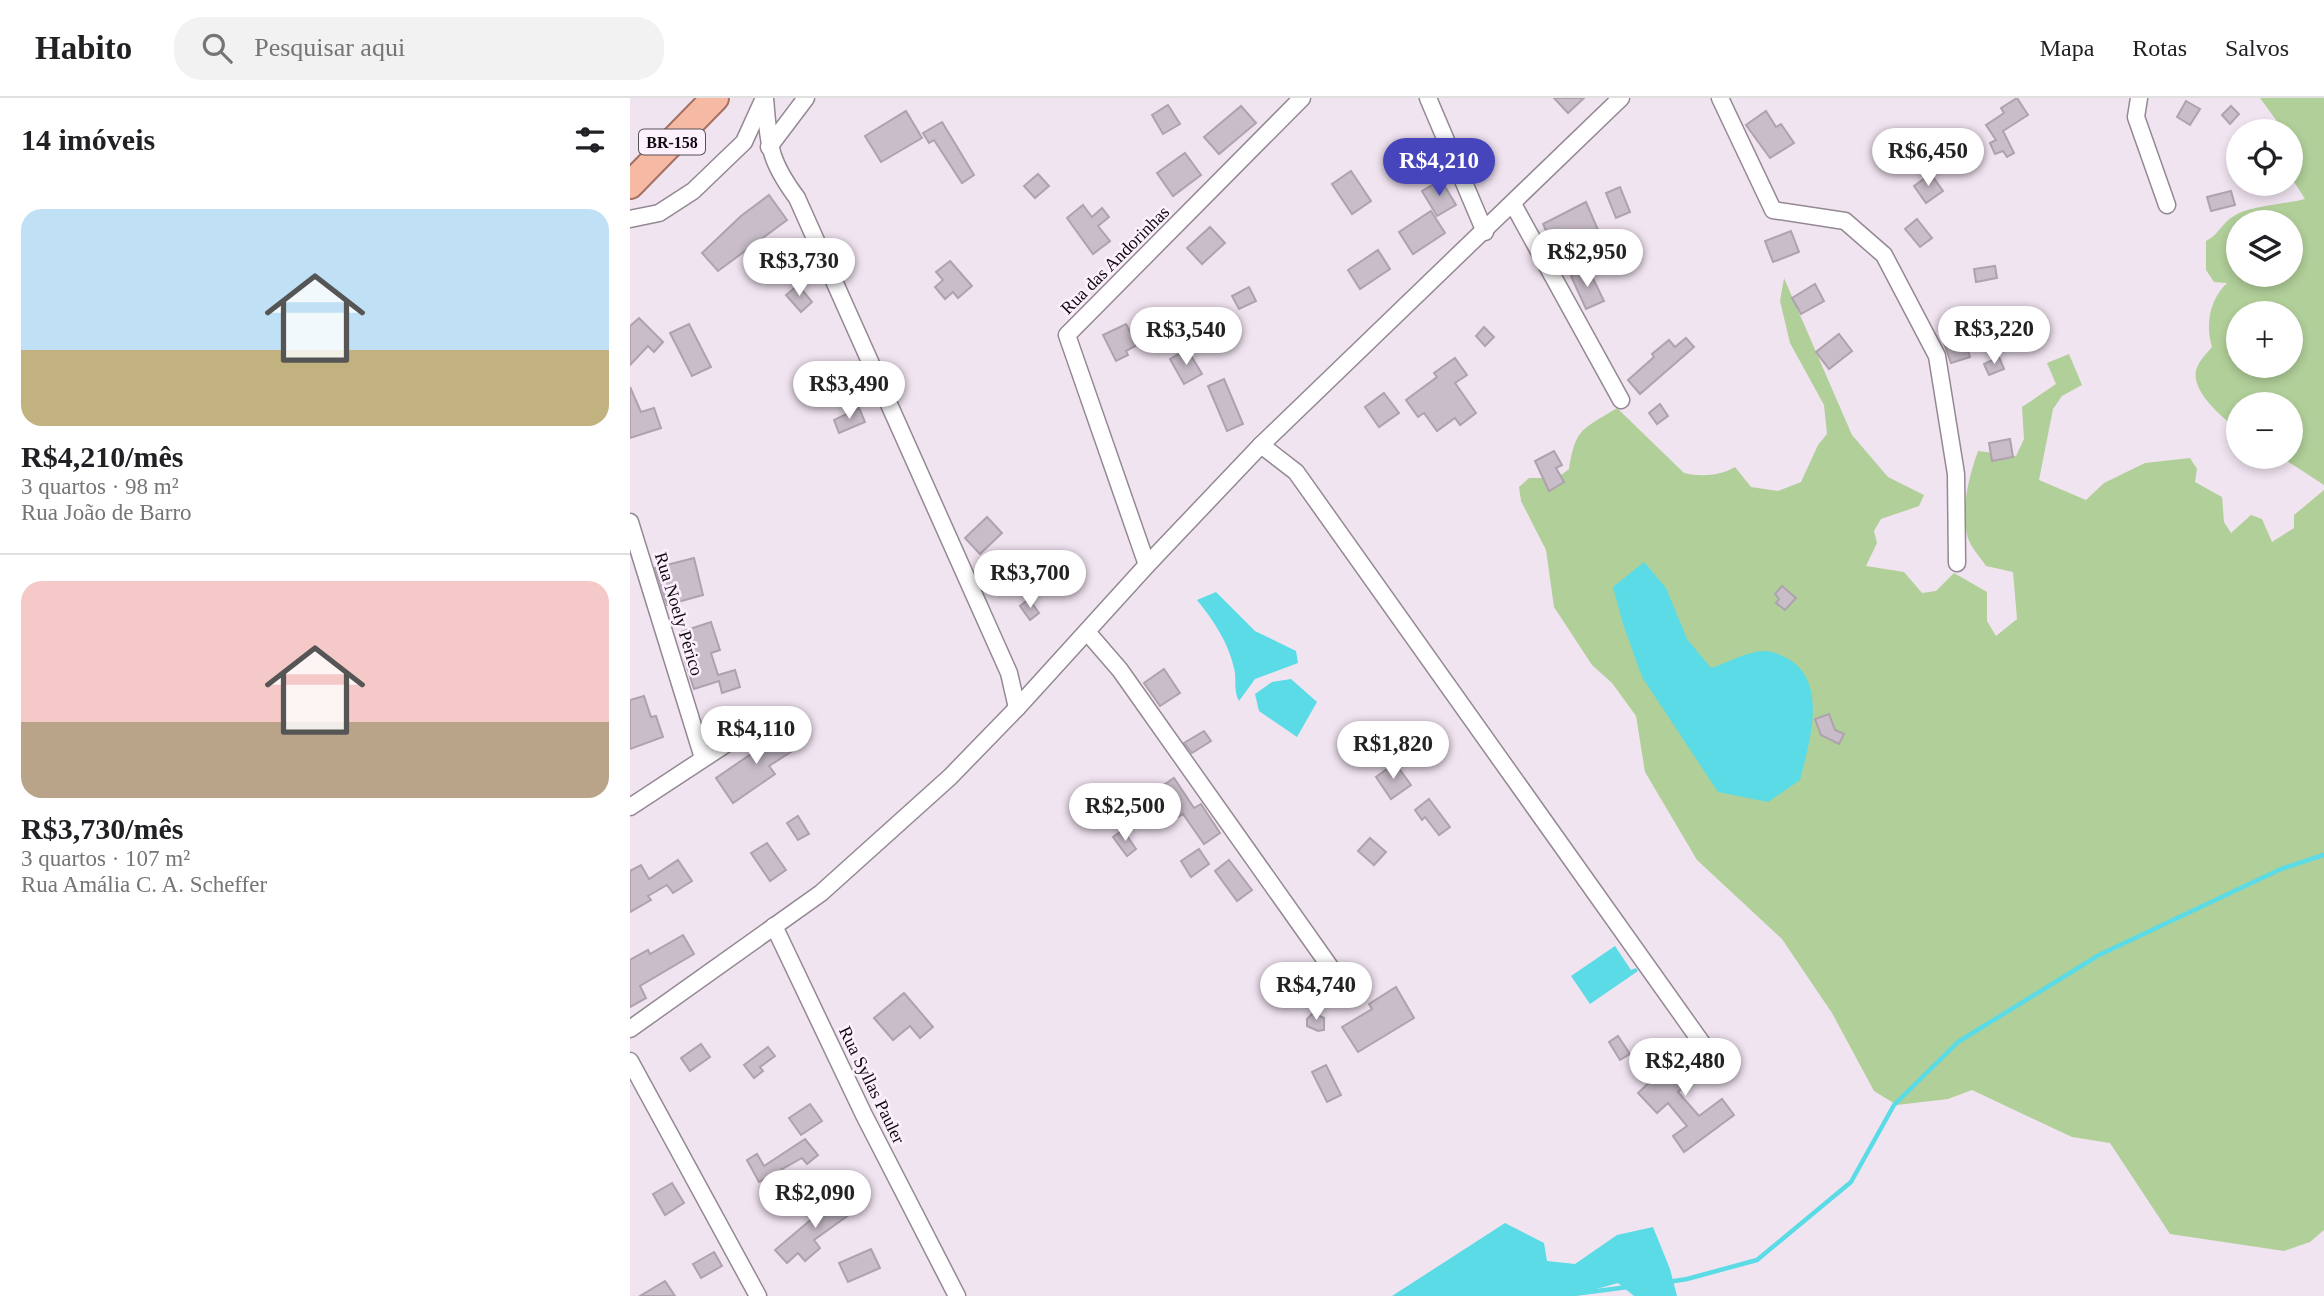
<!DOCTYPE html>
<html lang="pt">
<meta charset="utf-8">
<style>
:root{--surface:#fff;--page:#f2f2f2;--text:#202124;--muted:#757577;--line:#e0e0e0;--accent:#4745bb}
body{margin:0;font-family:"Times New Roman",serif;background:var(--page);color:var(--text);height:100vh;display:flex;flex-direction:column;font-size:26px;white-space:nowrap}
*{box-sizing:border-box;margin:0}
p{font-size:23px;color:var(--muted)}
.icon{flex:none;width:38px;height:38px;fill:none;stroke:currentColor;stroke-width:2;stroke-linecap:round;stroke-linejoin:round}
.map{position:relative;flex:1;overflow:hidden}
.details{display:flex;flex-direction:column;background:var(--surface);width:630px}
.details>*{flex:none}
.controls{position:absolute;left:1596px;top:21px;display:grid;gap:14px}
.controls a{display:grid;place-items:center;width:77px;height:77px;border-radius:50%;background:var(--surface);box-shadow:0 4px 10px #0003;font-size:35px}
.price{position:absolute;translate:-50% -60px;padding:0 16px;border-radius:24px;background:#fff;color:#222;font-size:23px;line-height:46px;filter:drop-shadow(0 2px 4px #0008)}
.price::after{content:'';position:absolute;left:50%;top:42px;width:21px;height:16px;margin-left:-10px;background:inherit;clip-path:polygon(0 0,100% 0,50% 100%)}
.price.selected{background:var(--accent);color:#fff}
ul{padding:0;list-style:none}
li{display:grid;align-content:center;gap:14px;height:371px;padding:0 21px}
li+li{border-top:2px solid var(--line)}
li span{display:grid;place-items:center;height:217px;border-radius:21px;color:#555}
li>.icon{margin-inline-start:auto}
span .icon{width:126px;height:126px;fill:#fffc;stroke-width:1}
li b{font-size:30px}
h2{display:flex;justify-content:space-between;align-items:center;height:84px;padding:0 21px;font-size:30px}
header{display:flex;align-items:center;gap:42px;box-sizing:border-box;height:98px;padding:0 35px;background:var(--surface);border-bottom:2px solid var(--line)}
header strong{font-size:33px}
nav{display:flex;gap:38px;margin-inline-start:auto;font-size:24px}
.search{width:490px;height:63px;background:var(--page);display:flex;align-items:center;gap:18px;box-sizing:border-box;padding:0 24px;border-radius:28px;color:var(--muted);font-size:26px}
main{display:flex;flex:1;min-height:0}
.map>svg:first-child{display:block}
.green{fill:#b1cf99;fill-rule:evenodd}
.water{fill:#5adbe6}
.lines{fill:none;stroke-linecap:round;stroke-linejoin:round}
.stream{stroke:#5adbe6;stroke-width:4.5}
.building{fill:#c9bdc9;stroke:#aea2ae;stroke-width:2}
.minor-casing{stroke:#948894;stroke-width:19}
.trunk-casing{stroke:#a37162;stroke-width:30}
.minor{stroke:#fff;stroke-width:16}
.trunk{stroke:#f6baa4;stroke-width:26}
.labels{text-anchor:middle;stroke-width:5;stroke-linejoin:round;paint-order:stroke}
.shield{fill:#fef1fe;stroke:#575057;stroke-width:2}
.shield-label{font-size:16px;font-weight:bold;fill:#0f0b0f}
.street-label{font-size:18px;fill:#0f0b0f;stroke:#fef1fe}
</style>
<header>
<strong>Habito</strong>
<div class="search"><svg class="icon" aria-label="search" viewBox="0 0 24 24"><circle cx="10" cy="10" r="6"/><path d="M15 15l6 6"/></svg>Pesquisar aqui</div>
<nav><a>Mapa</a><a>Rotas</a><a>Salvos</a></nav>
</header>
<main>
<section class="details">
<h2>14 imóveis<svg class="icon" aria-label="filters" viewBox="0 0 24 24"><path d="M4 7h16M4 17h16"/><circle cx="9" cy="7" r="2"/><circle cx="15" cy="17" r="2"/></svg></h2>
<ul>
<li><span style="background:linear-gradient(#bfe0f5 65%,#c2b280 0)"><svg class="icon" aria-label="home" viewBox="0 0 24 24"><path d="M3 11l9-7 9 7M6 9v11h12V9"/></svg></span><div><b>R$4,210/mês</b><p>3 quartos · 98 m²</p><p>Rua João de Barro</p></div></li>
<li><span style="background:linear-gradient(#f6c9c9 65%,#b9a48a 0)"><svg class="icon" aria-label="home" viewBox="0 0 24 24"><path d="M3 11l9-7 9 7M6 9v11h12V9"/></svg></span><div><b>R$3,730/mês</b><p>3 quartos · 107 m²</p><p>Rua Amália C. A. Scheffer</p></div></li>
</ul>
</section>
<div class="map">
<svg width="1694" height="1198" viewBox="0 0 1694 1198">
<rect width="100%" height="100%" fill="#f1e4f1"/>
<g class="green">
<path d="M1630 0H1694V387L1651 359H1661V306H1608V331C1594 322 1561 293 1566 273 1567 265 1577 255 1582 249 1575 226 1580 201 1597 185L1584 184 1576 172V143C1590 136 1591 125 1604 118 1619 108 1656 106 1675 101L1661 79V33H1654ZM1608 124H1661V177H1608ZM1608 215H1661V268H1608Z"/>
<path d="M1154 180 1222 337 1258 379 1294 397 1289 408 1251 421 1244 433 1247 445 1236 468 1274 474 1292 495 1306 493 1324 475 1357 494V523L1366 538 1387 521 1383 474 1356 468C1351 460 1344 453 1340 445 1328 419 1339 378 1348 353L1386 358 1394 341 1392 309 1426 286 1417 265 1439 256 1452 287 1432 298 1423 311 1409 382 1456 402 1474 385 1515 365 1560 360 1567 371 1565 384 1592 399 1594 424 1601 435 1621 417 1632 421 1642 444 1664 430V417L1694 392V1132L1680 1144 1654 1153 1540 1136 1480 1045 1442 1039 1342 992 1318 1001 1267 1007 1244 993 1202 915 1152 841 1067 762 1015 674 1006 618 982 585 962 567 924 509 916 452 891 403 889 389 899 380H927L939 371C946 329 952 332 987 310L1054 375C1072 379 1089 378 1105 369L1121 389 1148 393 1171 384 1188 347 1197 336 1194 307 1160 245 1150 203Z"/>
</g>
<g class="water">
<path d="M1014 464 1036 490 1057 541 1081 570C1097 565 1115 554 1133 553 1143 553 1149 556 1158 561 1199 584 1179 646 1170 682L1138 704 1088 694 1012 579 993 526 983 489Z"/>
<path d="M586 494 625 533 666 553 668 565 625 581 609 603C603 591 607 582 604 570 598 544 584 523 567 502Z"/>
<path d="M661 581 687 604 667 639 629 613 625 596 642 584Z"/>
<path d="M985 848 1001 872 1006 870 1008 873 960 906 941 878Z"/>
<path d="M875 1125 914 1145 917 1163 945 1166 987 1137 1023 1129 1040 1171 1047 1198H1004L988 1185 941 1198H762Z"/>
</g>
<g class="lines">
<g class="stream">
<path d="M1038 1184 1057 1181 1127 1162 1221 1084 1264 1007 1328 944 1469 857 1651 771 1694 757"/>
<path d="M944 1196 998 1189"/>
</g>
</g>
<g class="building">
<path d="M924 0H954L938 15Z"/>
<path d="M1387 0 1398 17 1373 33 1384 55 1377 59 1373 53 1365 56 1360 45 1366 42 1356 27 1374 15 1371 10Z"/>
<path d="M1556 3 1570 11 1560 27 1547 19Z"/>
<path d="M538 7 550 26 533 36 522 17Z"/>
<path d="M611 8 626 25 589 56 574 39Z"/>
<path d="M1601 8 1609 16 1600 26 1592 17Z"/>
<path d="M276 13 292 40 251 64 235 38Z"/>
<path d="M1136 13 1146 29 1151 26 1164 45 1140 60 1116 27Z"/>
<path d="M312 24 344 77 332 85 304 42 299 45 293 35Z"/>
<path d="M555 55 571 77 543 98 527 75Z"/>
<path d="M721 73 741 103 722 116 702 86Z"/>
<path d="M408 76 419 88 405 100 394 88Z"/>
<path d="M1301 76 1313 93 1296 105 1284 88Z"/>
<path d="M811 82 826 107 807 118 792 93Z"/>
<path d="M990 89 1000 114 986 120 976 95Z"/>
<path d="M1601 93 1605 107 1581 113 1577 99Z"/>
<path d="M139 97 157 122 88 173 72 155 111 118Z"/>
<path d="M956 104 968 132 926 154 913 126Z"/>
<path d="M453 107 462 119 472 110 479 119 468 128 480 143 463 156 437 120Z"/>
<path d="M801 113 815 135 783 156 769 134Z"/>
<path d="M1287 121 1302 140 1290 149 1275 131Z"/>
<path d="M580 129 595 145 572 166 557 150Z"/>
<path d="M1161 133 1169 154 1143 164 1135 143Z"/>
<path d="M168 141 176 155 143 172 135 158Z"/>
<path d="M748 152 760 171 730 191 718 172Z"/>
<path d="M320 163 342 188 328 200 323 194 315 201 305 189 313 182 306 174Z"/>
<path d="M1365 168 1367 180 1346 184 1344 171Z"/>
<path d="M958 170 974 203 956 211 941 178Z"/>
<path d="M1185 186 1194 203 1171 216 1162 200Z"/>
<path d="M168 187 182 204 171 214 156 197Z"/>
<path d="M619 189 626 203 609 211 602 198Z"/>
<path d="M9 220 33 244 24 254 18 248 0 267V228Z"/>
<path d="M59 226 81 269 62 278 40 235Z"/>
<path d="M496 226 507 247 496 253 498 257 486 263 473 237Z"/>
<path d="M854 229 864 239 855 248 846 238Z"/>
<path d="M1209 236 1222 253 1199 271 1186 254Z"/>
<path d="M1333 238 1340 259 1321 265 1314 245Z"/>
<path d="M1056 240 1064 249 1010 296 998 282 1024 259 1022 256 1039 242 1045 249Z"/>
<path d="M557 251 572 276 554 286 540 261Z"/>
<path d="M1369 259 1374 271 1359 277 1354 266Z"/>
<path d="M825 260 837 277 825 285 846 315 830 327 825 320 807 333 794 315 788 319 776 302 807 279 804 275Z"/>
<path d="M594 281 613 326 597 333 578 288Z"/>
<path d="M0 289 11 314 24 310 31 330 0 340Z"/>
<path d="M754 295 769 315 749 329 735 309Z"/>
<path d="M1030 306 1038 318 1027 326 1019 315Z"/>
<path d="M229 310 235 324 209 335 204 322Z"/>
<path d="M1380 341 1383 359 1362 363 1359 345Z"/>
<path d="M924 353 932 367 926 370 934 384 919 393 905 363Z"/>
<path d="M357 419 372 435 350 456 335 440Z"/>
<path d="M64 460 73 497 37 507 25 470Z"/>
<path d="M1152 488 1166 500 1155 512 1146 505 1149 501 1145 496Z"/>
<path d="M399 501 409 515 400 522 390 508Z"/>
<path d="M81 524 90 552 81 555 88 577 105 572 110 589 92 595 89 583 64 591 55 563 60 562 51 534Z"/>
<path d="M534 571 550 595 530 608 514 585Z"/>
<path d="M14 598 21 619 26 618 33 639 0 651V602Z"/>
<path d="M1199 616 1205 632 1214 636 1209 646 1191 637 1185 621Z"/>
<path d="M153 629 167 650 139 668 145 676 103 705 86 680 140 643 138 639Z"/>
<path d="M574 633 581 643 562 655 554 645Z"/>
<path d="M765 665 781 687 761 701 746 679Z"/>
<path d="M544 680 564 710 571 706 590 735 574 746 553 716 545 721 525 693Z"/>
<path d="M799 701 820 729 809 737 795 719 792 722 785 712Z"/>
<path d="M168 718 179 736 168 742 157 725Z"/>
<path d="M493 732 506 751 497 758 483 739Z"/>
<path d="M740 740 756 754 744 767 728 753Z"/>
<path d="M137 745 156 772 140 783 121 755Z"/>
<path d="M569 751 579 766 561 779 551 763Z"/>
<path d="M48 762 62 783 43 795 37 787 18 798 21 802 0 814V773L11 767 19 781Z"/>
<path d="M599 762 622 792 607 803 585 773Z"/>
<path d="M53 837 64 856 10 888 16 900 0 909V862L18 852 20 856Z"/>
<path d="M766 889 784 920 728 954 712 929 742 911 739 906Z"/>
<path d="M274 895 303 929 290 940 280 928 263 942 244 920Z"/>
<path d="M683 915 694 920V932L688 933 677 928V921Z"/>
<path d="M988 938 1000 956 990 962 979 944Z"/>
<path d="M71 946 80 959 60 973 51 960Z"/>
<path d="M1060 946 1071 962 1084 972 1071 984 1065 978 1048 994 1069 1018 1092 1001 1104 1017 1054 1054 1043 1038 1057 1028 1038 1005 1027 1015 1008 995Z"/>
<path d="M138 949 145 958 130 969 133 973 124 980 114 967Z"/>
<path d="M696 967 711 997 697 1004 682 974Z"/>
<path d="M180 1006 192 1023 171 1037 159 1020Z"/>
<path d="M175 1041 188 1057 177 1066 172 1060 129 1084 117 1062 127 1056 134 1068Z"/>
<path d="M42 1085 54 1105 35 1117 23 1096Z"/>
<path d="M211 1096 223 1114 184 1142 190 1150 175 1163 168 1155 157 1165 145 1152 184 1119 182 1116Z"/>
<path d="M241 1151 250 1170 218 1184 209 1165Z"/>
<path d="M84 1154 92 1168 71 1180 63 1166Z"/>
<path d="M35 1183 45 1198H10Z"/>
</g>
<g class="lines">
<defs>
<g id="minor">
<path d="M135 0C139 47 138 61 167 100L379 575 387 610"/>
<path d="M798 0 855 134"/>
<path d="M1090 0 1143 112 1215 123 1254 157 1307 258 1326 376 1327 465"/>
<path d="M1509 0 1506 19 1537 107"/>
<path d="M139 49 176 0"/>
<path d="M883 106 991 302"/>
<path d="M0 121 29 115 63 93 114 44 134 0"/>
<path d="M631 347 666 374 1079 955"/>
<path d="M0 424 73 660"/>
<path d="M517 467 437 237 672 0"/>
<path d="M458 535 490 572 703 873"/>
<path d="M0 709 125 627"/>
<path d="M144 828 234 1017 327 1198"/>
<path d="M0 931 191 795 320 679 387 610 517 467 631 347 991 0"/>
<path d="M0 963 128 1198"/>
</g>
<path id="trunk" d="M0 87 85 0"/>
</defs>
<use href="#minor" class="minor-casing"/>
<use href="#trunk" class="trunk-casing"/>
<use href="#minor" class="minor"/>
<use href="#trunk" class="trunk"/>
</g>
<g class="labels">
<rect class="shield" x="9" y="31.5" width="66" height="25" rx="5"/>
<g class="shield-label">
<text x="42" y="50">BR-158</text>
</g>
<g class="street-label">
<text transform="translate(485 162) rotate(-45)" y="6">Rua das Andorinhas</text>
<text transform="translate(49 516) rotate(73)" y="6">Rua Noely Périco</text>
<text transform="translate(242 987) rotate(64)" y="6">Rua Syllas Pauler</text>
</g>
</g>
</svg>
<div class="controls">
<a><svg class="icon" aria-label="locate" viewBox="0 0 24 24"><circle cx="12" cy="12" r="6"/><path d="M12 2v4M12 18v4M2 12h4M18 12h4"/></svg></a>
<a><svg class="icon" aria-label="layers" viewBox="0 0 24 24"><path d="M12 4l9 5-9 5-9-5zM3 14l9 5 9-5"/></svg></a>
<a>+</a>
<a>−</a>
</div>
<b class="price" style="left:1298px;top:90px">R$6,450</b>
<b class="price selected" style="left:809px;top:100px">R$4,210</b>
<b class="price" style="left:957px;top:191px">R$2,950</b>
<b class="price" style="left:169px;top:200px">R$3,730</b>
<b class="price" style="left:1364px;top:268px">R$3,220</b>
<b class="price" style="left:556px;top:269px">R$3,540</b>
<b class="price" style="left:219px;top:323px">R$3,490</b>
<b class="price" style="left:400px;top:512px">R$3,700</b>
<b class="price" style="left:126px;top:668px">R$4,110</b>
<b class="price" style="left:763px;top:683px">R$1,820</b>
<b class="price" style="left:495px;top:745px">R$2,500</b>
<b class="price" style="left:686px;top:924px">R$4,740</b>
<b class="price" style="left:1055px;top:1000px">R$2,480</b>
<b class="price" style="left:185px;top:1132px">R$2,090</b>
</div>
</main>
